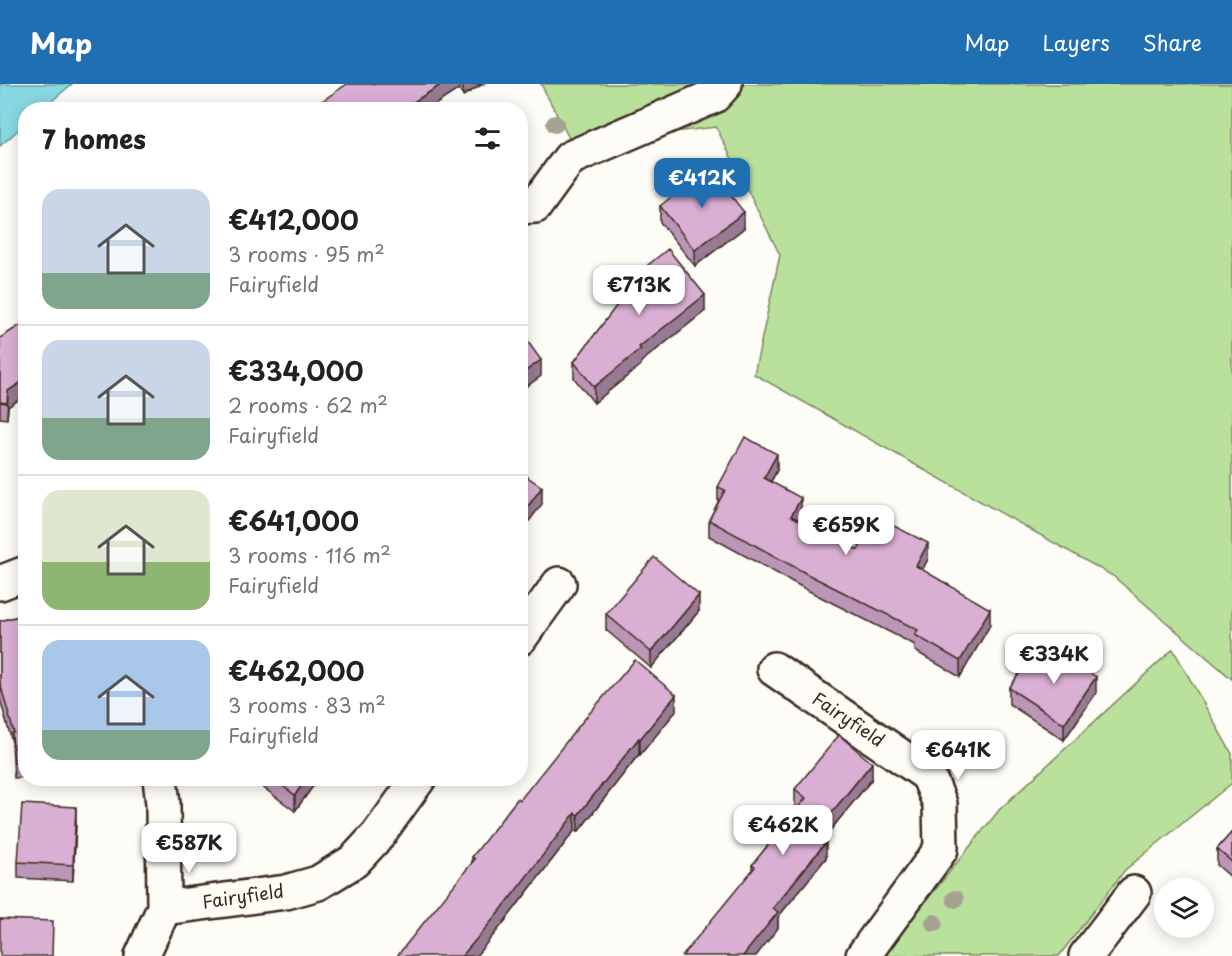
<!DOCTYPE html>
<meta charset="utf-8">
<style>
:root{--surface:#fff;--page:#f6f6f6;--text:#202124;--muted:#757577;--line:#e0e0e0;--accent:#1f6fb2}
body{margin:0;font-family:"Playpen Sans",sans-serif;background:var(--page);color:var(--text);height:100vh;display:flex;flex-direction:column;font-size:22px;white-space:nowrap}
*{box-sizing:border-box;margin:0}
p{font-size:20px;color:var(--muted)}
.icon{flex:none;width:33px;height:33px;fill:none;stroke:currentColor;stroke-width:2;stroke-linecap:round;stroke-linejoin:round}
.map{position:relative;flex:1;overflow:hidden}
.side{position:absolute;left:18px;top:18px;width:510px;height:684px;display:flex;flex-direction:column;background:var(--surface);border-radius:24px;box-shadow:0 3px 15px #0003}
.side>*{flex:none}
.fabs{position:absolute;left:1154px;top:794px;display:grid;gap:12px}
.fabs a{display:grid;place-items:center;width:60px;height:60px;border-radius:50%;background:var(--surface);box-shadow:0 3px 15px #0003;font-size:30px}
.price{position:absolute;translate:-50% -51px;padding:0 14px;border-radius:12px;background:#fff;color:#222;font-size:20px;line-height:39px;filter:drop-shadow(0 2px 3px #0008)}
.price::after{content:'';position:absolute;left:50%;top:36px;width:18px;height:14px;margin-left:-9px;background:inherit;clip-path:polygon(0 0,100% 0,50% 100%)}
.price.current{background:var(--accent);color:#fff}
ul{padding:0;list-style:none}
li{display:flex;align-items:center;gap:18px;height:150px;padding:0 24px}
li+li{border-top:2px solid var(--line)}
li span{display:grid;place-items:center;flex:none;width:168px;height:120px;border-radius:18px;color:#555}
li>.icon{margin-inline-start:auto}
span .icon{width:72px;height:72px;fill:#fffc;stroke-width:1}
li b{font-size:26px}
h2{display:flex;justify-content:space-between;align-items:center;height:72px;padding:0 24px;font-size:26px}
header{display:flex;align-items:center;gap:36px;box-sizing:border-box;height:84px;padding:0 30px;background:var(--accent);color:#fff}
header strong{font-size:28px}
nav{display:flex;gap:33px;margin-inline-start:auto;font-size:21px}
.map>svg:first-child{display:block}
.green{fill:#bae19c;stroke:#7a865d;stroke-width:1.5}
.water{fill:#88d8e3;stroke:#699294;stroke-width:1.5}
.lines{fill:none;stroke-linecap:round;stroke-linejoin:round}
.minor-casing{stroke:#3b2a1e;stroke-width:38}
.minor{stroke:#fdfcf7;stroke-width:33}
.tree{fill:#a4a291}
.wall{fill:#bb96b6;stroke:#3b2a1e;stroke-width:1.5}
.shaded-wall{fill:#997a94;stroke:#3b2a1e;stroke-width:1.5}
.building{fill:#daafd4;stroke:#3b2a1e;stroke-width:1.5}
.labels{text-anchor:middle;stroke-width:5;stroke-linejoin:round;paint-order:stroke}
.street-label{font-size:18px;fill:#3b2a1e;stroke:#fdfcf7}
</style>
<header>
<strong>Map</strong>
<nav><a>Map</a><a>Layers</a><a>Share</a></nav>
</header>
<div class="map">
<svg width="1232" height="872" viewBox="0 0 1232 872">
<rect width="100%" height="100%" fill="#fdfcf7"/>
<filter id="ink" filterUnits="userSpaceOnUse"><feTurbulence type="fractalNoise" baseFrequency=".0167" numOctaves="2"/><feDisplacementMap in="SourceGraphic" scale="12" xChannelSelector="R" yChannelSelector="G"/><feConvolveMatrix kernelMatrix="1 2 1 2 8 2 1 2 1" color-interpolation-filters="sRGB"/></filter>
<g filter="url(#ink)">
<g class="green">
<path d="M541 0H1232V595L1113 492 754 290 780 171 716 43 572 60Z"/>
<path d="M1173 565 1232 670V699L1125 786 1059 872H882L1000 725Z"/>
</g>
<path class="water" d="M0 0H72L42 25 26 26 25 40 0 62Z"/>
<g class="lines">
<defs>
<g id="minor">
<path d="M520 123 535 122 570 74 714 12 725 0"/>
<path d="M0 499 26 489"/>
<path d="M520 554 559 500"/>
<path d="M774 585 928 691 940 720 941 765 863 872"/>
<path d="M164 824 286 808 318 799 354 777 378 751 419 694"/>
<path d="M142 872 164 824 163 720 160 694"/>
<path d="M1086 872 1134 809"/>
</g>
</defs>
<use href="#minor" class="minor-casing"/>
<use href="#minor" class="minor"/>
</g>
<g class="tree">
<circle cx="555" cy="40" r="9"/>
<circle cx="955" cy="815" r="9"/>
<circle cx="934" cy="839" r="9"/>
</g>
<g class="wall">
<path d="M347 0H483L463 12 459 5Z"/>
<path d="M660 122 744 144 695 182 660 138Z"/>
<path d="M619 204 705 227 641 278V281L594 319 574 294V278L619 219Z"/>
<path d="M26 245 8 323 7 335 0 334V254Z"/>
<path d="M777 386 771 398 801 430 798 435 858 466 878 459 928 475 922 486 990 541 960 593 915 567V561L809 507 709 452V436L718 418V403Z"/>
<path d="M699 527 651 584 606 546V530Z"/>
<path d="M26 530V693L14 694 12 658 0 615V537Z"/>
<path d="M1044 581 1096 609 1064 656 1009 620V604Z"/>
<path d="M676 627 640 671 639 670 578 748 575 746 501 842 472 779V773L520 716Z"/>
<path d="M253 694H319L295 727 253 696Z"/>
<path d="M872 695 823 755 826 774 778 833V844L752 786V781L798 724 795 721V705Z"/>
<path d="M76 739 73 797 18 794V778Z"/>
<path d="M1232 748V794L1217 781V765Z"/>
</g>
<g class="shaded-wall">
<path d="M442 0H459V5L427 26H404V24Z"/>
<path d="M463 0H483L463 12Z"/>
<path d="M744 128V144L695 182V166Z"/>
<path d="M705 211V227L641 278V281L594 319V303L639 263Z"/>
<path d="M541 276V292L520 307V291Z"/>
<path d="M26 295V311L8 323 7 335 8 307Z"/>
<path d="M777 370V386L764 410V394Z"/>
<path d="M542 403V420L520 449V433Z"/>
<path d="M801 414V430L791 448V432Z"/>
<path d="M928 459V475L916 498V482Z"/>
<path d="M699 511V527L651 584V568Z"/>
<path d="M990 525V541L960 593V577Z"/>
<path d="M1096 593V609L1064 656V640Z"/>
<path d="M676 611V627L640 671V655Z"/>
<path d="M639 654V670L578 748V731Z"/>
<path d="M872 679V695L815 765V749Z"/>
<path d="M307 694H319L295 727V711Z"/>
<path d="M76 723V739L73 797V781Z"/>
<path d="M575 729V746L501 842 476 872H462Z"/>
<path d="M826 758V774L778 833V844L756 872H743L773 824Z"/>
</g>
<g class="building">
<path d="M347 0H442L404 24 405 26H309Z"/>
<path d="M708 83 744 128 695 166 660 122Z"/>
<path d="M668 165 705 211 639 263 641 265 594 303 574 278 623 213 620 211 622 209 619 204Z"/>
<path d="M22 240 26 245V295L8 307 7 319 0 318V254Z"/>
<path d="M520 247 541 276 520 291Z"/>
<path d="M745 353 777 370 764 394 801 414 791 432 858 466 865 453 878 459 888 439 928 459 916 482 990 525 960 577 915 551 918 546 809 491 709 436 725 406 718 403Z"/>
<path d="M520 388 542 403 520 433Z"/>
<path d="M654 473 699 511 651 568 606 530Z"/>
<path d="M26 530V677L14 678 12 649H14L0 599V537Z"/>
<path d="M1054 565 1096 593 1064 640 1009 604 1031 573 1044 581Z"/>
<path d="M635 576 676 611 640 655 639 654 578 731 575 729 501 826 462 872H397L475 775 472 773 518 714 520 716 582 638Z"/>
<path d="M839 651 872 679 815 749 826 758 773 824 778 828 743 872H682L755 783 752 781 806 714 795 705Z"/>
<path d="M272 694H307L295 711Z"/>
<path d="M22 720 76 723 73 781 18 778Z"/>
<path d="M1232 748V778L1217 765Z"/>
<path d="M0 835 53 837 52 872H0Z"/>
</g>
</g>
<g class="labels">
<g class="street-label">
<text transform="translate(848 636) rotate(34)" y="6">Fairyfield</text>
<text transform="translate(243 813) rotate(-8)" y="6">Fairyfield</text>
</g>
</g>
</svg>
<div class="fabs">
<a><svg class="icon" aria-label="layers" viewBox="0 0 24 24"><path d="M12 4l9 5-9 5-9-5zM3 14l9 5 9-5"/></svg></a>
</div>
<b class="price current" style="left:702px;top:125px">€412K</b>
<b class="price" style="left:639px;top:232px">€713K</b>
<b class="price" style="left:846px;top:472px">€659K</b>
<b class="price" style="left:1054px;top:601px">€334K</b>
<b class="price" style="left:958px;top:697px">€641K</b>
<b class="price" style="left:783px;top:772px">€462K</b>
<b class="price" style="left:189px;top:790px">€587K</b>
<section class="side">
<h2>7 homes<svg class="icon" aria-label="filters" viewBox="0 0 24 24"><path d="M4 7h16M4 17h16"/><circle cx="9" cy="7" r="2"/><circle cx="15" cy="17" r="2"/></svg></h2>
<ul>
<li><span style="background:linear-gradient(#c9d6e8 70%,#7fa58c 0)"><svg class="icon" aria-label="home" viewBox="0 0 24 24"><path d="M3 11l9-7 9 7M6 9v11h12V9"/></svg></span><div><b>€412,000</b><p>3 rooms · 95 m²</p><p>Fairyfield</p></div></li>
<li><span style="background:linear-gradient(#c9d6e8 65%,#7fa58c 0)"><svg class="icon" aria-label="home" viewBox="0 0 24 24"><path d="M3 11l9-7 9 7M6 9v11h12V9"/></svg></span><div><b>€334,000</b><p>2 rooms · 62 m²</p><p>Fairyfield</p></div></li>
<li><span style="background:linear-gradient(#dfe7d0 60%,#8fb573 0)"><svg class="icon" aria-label="home" viewBox="0 0 24 24"><path d="M3 11l9-7 9 7M6 9v11h12V9"/></svg></span><div><b>€641,000</b><p>3 rooms · 116 m²</p><p>Fairyfield</p></div></li>
<li><span style="background:linear-gradient(#a9c7e8 75%,#7fa58c 0)"><svg class="icon" aria-label="home" viewBox="0 0 24 24"><path d="M3 11l9-7 9 7M6 9v11h12V9"/></svg></span><div><b>€462,000</b><p>3 rooms · 83 m²</p><p>Fairyfield</p></div></li>
</ul>
</section>
</div>
